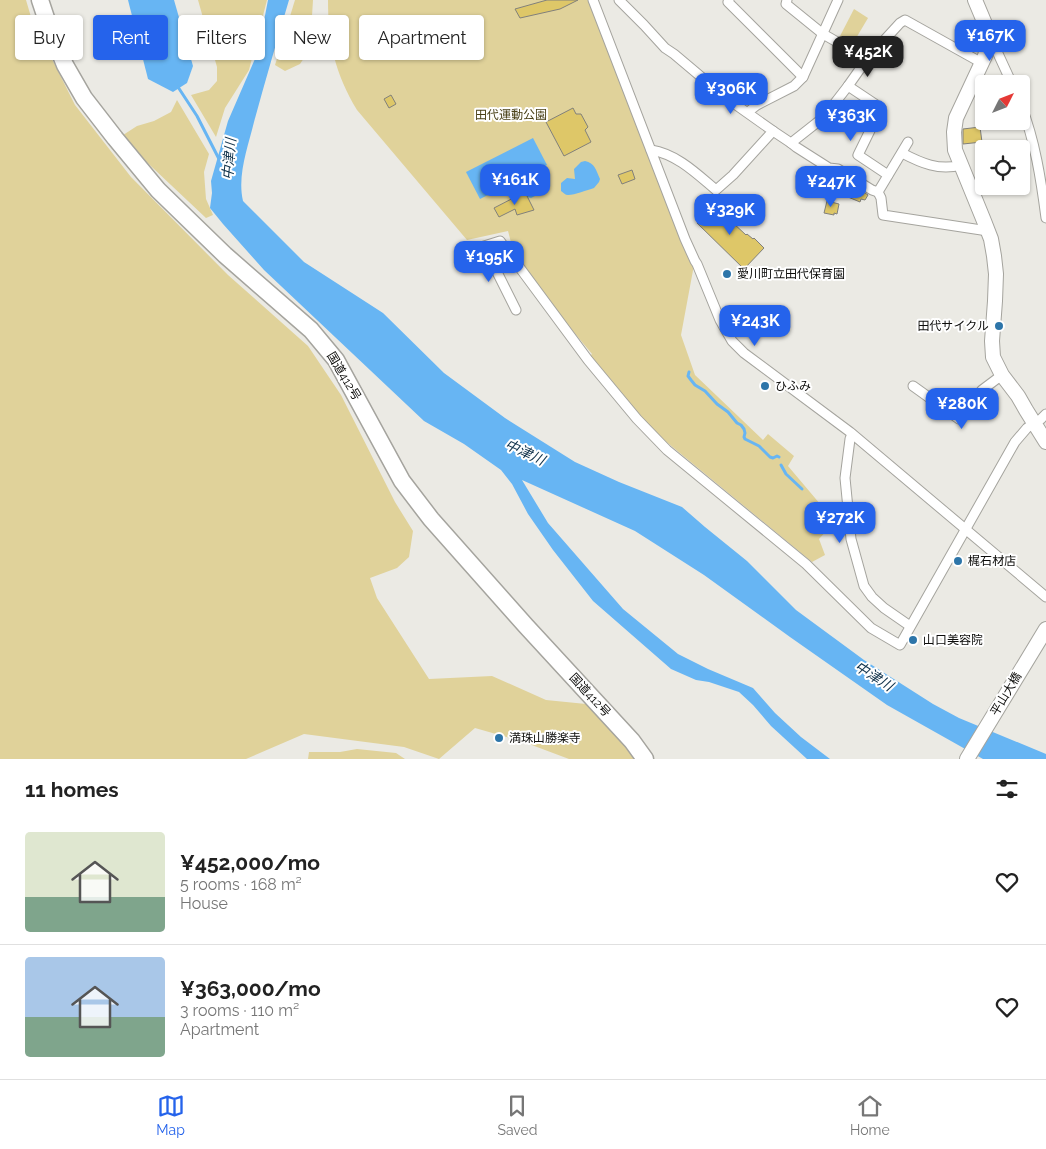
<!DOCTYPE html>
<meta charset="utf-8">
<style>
:root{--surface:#fff;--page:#f2f2f2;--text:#222;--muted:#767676;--line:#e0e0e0;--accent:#2563eb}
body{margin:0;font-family:Raleway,"Noto Sans JP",sans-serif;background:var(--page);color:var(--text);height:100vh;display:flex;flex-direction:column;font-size:19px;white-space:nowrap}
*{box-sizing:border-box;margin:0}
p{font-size:16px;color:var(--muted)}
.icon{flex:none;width:28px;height:28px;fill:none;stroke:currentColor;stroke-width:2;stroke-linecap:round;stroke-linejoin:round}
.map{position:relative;height:759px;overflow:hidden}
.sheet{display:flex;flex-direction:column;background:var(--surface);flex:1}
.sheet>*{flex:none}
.banner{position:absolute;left:15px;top:15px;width:500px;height:45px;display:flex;gap:10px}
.needle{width:32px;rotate:48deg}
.fabs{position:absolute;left:975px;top:75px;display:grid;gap:10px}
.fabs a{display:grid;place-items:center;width:55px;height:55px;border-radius:5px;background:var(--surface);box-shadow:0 1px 4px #0004;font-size:25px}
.price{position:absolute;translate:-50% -42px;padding:0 11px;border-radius:10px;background:var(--accent);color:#fff;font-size:16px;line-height:32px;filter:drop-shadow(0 1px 2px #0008)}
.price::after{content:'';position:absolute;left:50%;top:30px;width:15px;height:11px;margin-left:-8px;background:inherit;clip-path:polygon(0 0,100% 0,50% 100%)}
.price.on{background:#222;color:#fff}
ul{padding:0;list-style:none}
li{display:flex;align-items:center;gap:15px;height:125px;padding:0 25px}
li+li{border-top:1px solid var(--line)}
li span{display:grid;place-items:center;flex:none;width:140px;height:100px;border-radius:5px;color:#555}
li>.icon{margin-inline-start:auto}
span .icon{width:60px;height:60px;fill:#fffc;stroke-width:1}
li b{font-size:21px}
h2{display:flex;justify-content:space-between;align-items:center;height:60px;padding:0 25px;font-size:21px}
.chip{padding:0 18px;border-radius:5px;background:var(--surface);box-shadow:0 1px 4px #0004;font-size:18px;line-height:45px}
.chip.on{background:var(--accent);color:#fff}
.tabs{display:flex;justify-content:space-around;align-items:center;height:70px;border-top:1px solid var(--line);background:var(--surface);font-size:14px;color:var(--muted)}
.tabs a{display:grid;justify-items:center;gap:2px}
.tabs .on{color:var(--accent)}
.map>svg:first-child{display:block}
.green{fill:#e0d29a}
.water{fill:#67b5f3}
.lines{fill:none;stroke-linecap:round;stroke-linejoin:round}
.stream{stroke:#67b5f3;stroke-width:3}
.building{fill:#dec768;stroke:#81807b}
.street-casing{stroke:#a5a49e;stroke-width:11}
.primary-casing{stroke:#a5a49e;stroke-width:16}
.highway-casing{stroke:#a5a49e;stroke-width:19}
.street{stroke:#fff;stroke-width:9}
.primary{stroke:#fff;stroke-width:14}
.highway{stroke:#fff;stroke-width:16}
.poi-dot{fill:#2d75a9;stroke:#fff;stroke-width:2}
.labels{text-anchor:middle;stroke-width:4;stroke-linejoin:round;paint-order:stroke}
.park-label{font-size:12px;fill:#494017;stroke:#fff}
.poi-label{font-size:12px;fill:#0c0c0a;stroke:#fff;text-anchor:start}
.street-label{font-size:12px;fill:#0c0c0a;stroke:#fff}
.water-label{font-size:14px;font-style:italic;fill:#0e3049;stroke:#fff}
</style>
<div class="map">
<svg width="1046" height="759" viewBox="0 0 1046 759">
<rect width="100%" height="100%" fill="#ebeae4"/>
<g class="green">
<path d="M0 0H26L31 17 75 105 131 177 228 275 308 346 341 395 395 502 413 531 409 557 397 568 370 578 377 598 429 679 492 676 546 700 586 704 637 759H569L521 741 475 728 439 759 404 747 304 734 246 759H0Z"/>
<path d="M198 0H267L249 70 225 108 216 137 191 95 209 90 217 81V67Z"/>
<path d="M295 0H313L310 49 300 64 285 71 275 65Z"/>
<path d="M328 0H589L689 260 694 265 681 335 695 375 763 440 768 434 794 456 788 466 826 511 822 515 830 527 819 539 825 555 812 562 658 435 635 410 590 356 592 354 552 306 513 250 508 231 467 240 357 110C335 73 328 43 328 0Z"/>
<path d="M854 9 868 18 852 45 839 38Z"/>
<path d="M177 100 209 154 204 172 206 199 213 215 206 218 120 137 137 126 154 121 171 112Z"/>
<path d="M357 749 396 753 405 759H308L309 752H340Z"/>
</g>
<g class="water">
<path d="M128 0H174L193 66 187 83 173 92 148 79Z"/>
<path d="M268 0H289C277 41 265 81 254 122 248 147 237 175 243 201L304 262 383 313 444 373 505 418 575 462 619 482 682 507 705 527 747 561 796 610 864 660 933 704 959 718 1046 754V759H983L887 705 790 637 704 575 635 531 522 480 548 523 623 609 678 654 708 669 753 688 775 713 801 737 830 759H807L771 726 753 705 739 692 709 682 696 680 671 669 593 601 553 550 528 514 512 484 501 470 464 444 424 421 264 270 223 224 210 208 212 193 211 181 228 121 258 52Z"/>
<path d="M533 138 547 165 480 199 466 172Z"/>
<path d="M585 161C595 163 596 170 600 179L599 182 594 188C587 190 575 195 568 195 565 195 564 193 561 191V183L567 178 575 179 574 169 581 162Z"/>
<path d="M542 181 546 182 548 185 547 190 531 198 527 197 526 191Z"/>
</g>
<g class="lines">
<g class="stream">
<path d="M178 87 197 116 219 159"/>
<path d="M689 372 688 376 691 380 695 385 705 391 717 404 728 412 737 423 741 425 744 429 745 433 744 437 745 439 759 446 770 457 773 458 777 456 779 457"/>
<path d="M781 465 786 474 802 489"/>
</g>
</g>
<g class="building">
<path d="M547 0H578L560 9 520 18 515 9Z"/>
<path d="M428 44 430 52 415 56 414 48Z"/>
<path d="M391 95 396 104 389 108 384 99Z"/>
<path d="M573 108 576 114H581L588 127 585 130 591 142 564 156 546 122Z"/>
<path d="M980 127 982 142 963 144V129Z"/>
<path d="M632 170 635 179 622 184 618 175Z"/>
<path d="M851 189 858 192 859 189 868 195 865 200 861 199 860 202 848 197Z"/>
<path d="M525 192 534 210 517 215 515 209 499 217 494 208Z"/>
<path d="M827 201 839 204 837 214 834 213V215L824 213Z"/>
<path d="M717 202 734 219 732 222 746 235 747 234 753 239 754 238 764 248 744 269 697 223Z"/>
</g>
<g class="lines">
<defs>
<g id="street">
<path d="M593 0 685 239 695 261 697 264 720 320 732 341 744 353 850 432 1046 597"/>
<path d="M619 0 644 25 665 48 674 54 725 97 773 131 733 175 716 190C697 174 677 154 651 150"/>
<path d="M729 0 728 2 803 77"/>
<path d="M787 0 786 4 823 34 867 59"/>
<path d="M989 34 1012 84"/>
<path d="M848 86 881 108 858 155 888 175"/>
<path d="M1021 105C1035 141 1041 179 1046 218"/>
<path d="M748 112 757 105 794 86 803 77 838 0"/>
<path d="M773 131 791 143 824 117 848 86 867 59 900 23 905 20 982 63"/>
<path d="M908 142 878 192 881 198 883 215 988 231"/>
<path d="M791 143 796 147 829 168 838 169 872 190 878 192"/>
<path d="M902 153C921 163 939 171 961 165"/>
<path d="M516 310 484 246 500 241 588 360 637 419 667 450 806 564 871 628 900 645 1015 442 1027 428 1041 419 1046 414"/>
<path d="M913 386 959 419 982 390 1002 375"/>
<path d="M852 434 850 439 845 478 851 539 864 586 872 597 884 608 910 626"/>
</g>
<g id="primary">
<path d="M975 0 988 31 987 48 985 56 956 118 954 132 955 150 984 221 991 239 994 256 996 274 995 301 992 341 993 357 1002 375 1018 396 1026 410 1046 442"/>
<path d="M967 759 1046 629"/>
</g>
<path id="highway" d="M40 0 46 18 65 65 84 98 115 138 158 190 225 255 311 330 336 360 402 481 431 519 526 626 632 741 645 759"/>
</defs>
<use href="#street" class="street-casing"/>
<use href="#primary" class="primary-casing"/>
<use href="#highway" class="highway-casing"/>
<use href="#street" class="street"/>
<use href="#primary" class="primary"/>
<use href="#highway" class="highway"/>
</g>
<g class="poi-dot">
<circle cx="727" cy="274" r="5"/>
<circle cx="999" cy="326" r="5"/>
<circle cx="765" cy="386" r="5"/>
<circle cx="958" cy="561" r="5"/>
<circle cx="913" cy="640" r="5"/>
<circle cx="499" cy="738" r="5"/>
</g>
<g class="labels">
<g class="park-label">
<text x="511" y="119">田代運動公園</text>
</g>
<g class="poi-label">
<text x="737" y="278">愛川町立田代保育園</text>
<text x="989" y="330" text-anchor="end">田代サイクル</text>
<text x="775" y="390">ひふみ</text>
<text x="968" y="565">梶石材店</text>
<text x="923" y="644">山口美容院</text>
<text x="509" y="742">満珠山勝楽寺</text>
</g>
<g class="street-label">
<text transform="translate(344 376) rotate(59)" y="4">国道412号</text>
<text transform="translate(1006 694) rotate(-59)" y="4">平山大橋</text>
<text transform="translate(590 695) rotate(47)" y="4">国道412号</text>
</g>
<g class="water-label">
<text transform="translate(229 159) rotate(-85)" y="5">中津川</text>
<text transform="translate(525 452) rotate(25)" y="5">中津川</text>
<text transform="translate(874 676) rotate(32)" y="5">中津川</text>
</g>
</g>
</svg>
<div class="fabs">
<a><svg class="needle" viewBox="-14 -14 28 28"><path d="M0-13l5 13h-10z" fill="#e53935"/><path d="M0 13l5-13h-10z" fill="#767676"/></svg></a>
<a><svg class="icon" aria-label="locate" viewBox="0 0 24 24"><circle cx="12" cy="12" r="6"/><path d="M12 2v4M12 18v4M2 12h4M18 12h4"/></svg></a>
</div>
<b class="price" style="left:990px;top:62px">¥167K</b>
<b class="price on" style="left:868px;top:78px">¥452K</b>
<b class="price" style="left:731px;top:115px">¥306K</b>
<b class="price" style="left:851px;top:142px">¥363K</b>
<b class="price" style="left:515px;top:206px">¥161K</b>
<b class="price" style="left:831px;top:208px">¥247K</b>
<b class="price" style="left:730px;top:236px">¥329K</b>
<b class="price" style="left:489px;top:283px">¥195K</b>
<b class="price" style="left:755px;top:347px">¥243K</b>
<b class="price" style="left:962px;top:430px">¥280K</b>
<b class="price" style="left:840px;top:544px">¥272K</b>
<div class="banner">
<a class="chip">Buy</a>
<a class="chip on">Rent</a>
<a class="chip">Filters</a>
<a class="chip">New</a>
<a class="chip">Apartment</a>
</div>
</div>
<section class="sheet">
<h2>11 homes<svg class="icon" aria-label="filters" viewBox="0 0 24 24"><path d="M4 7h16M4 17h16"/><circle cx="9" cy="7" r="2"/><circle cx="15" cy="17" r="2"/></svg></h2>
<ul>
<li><span style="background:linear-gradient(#dfe7d0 65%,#7fa58c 0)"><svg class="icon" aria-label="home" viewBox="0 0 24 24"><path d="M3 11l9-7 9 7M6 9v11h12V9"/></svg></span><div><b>¥452,000/mo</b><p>5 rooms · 168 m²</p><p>House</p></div><svg class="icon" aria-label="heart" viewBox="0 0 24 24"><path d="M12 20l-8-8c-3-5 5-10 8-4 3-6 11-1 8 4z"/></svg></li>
<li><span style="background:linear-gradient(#a9c7e8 60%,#7fa58c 0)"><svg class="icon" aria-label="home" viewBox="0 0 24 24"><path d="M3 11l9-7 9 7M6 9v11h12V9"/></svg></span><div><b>¥363,000/mo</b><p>3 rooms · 110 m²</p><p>Apartment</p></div><svg class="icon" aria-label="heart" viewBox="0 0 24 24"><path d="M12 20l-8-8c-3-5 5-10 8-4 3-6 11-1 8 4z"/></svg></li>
</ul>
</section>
<nav class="tabs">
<a class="on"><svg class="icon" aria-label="map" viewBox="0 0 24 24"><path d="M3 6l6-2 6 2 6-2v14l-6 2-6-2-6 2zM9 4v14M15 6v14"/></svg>Map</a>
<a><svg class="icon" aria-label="saved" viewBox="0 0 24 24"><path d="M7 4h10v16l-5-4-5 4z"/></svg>Saved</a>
<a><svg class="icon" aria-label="home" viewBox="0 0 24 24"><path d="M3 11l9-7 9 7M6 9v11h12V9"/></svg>Home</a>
</nav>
